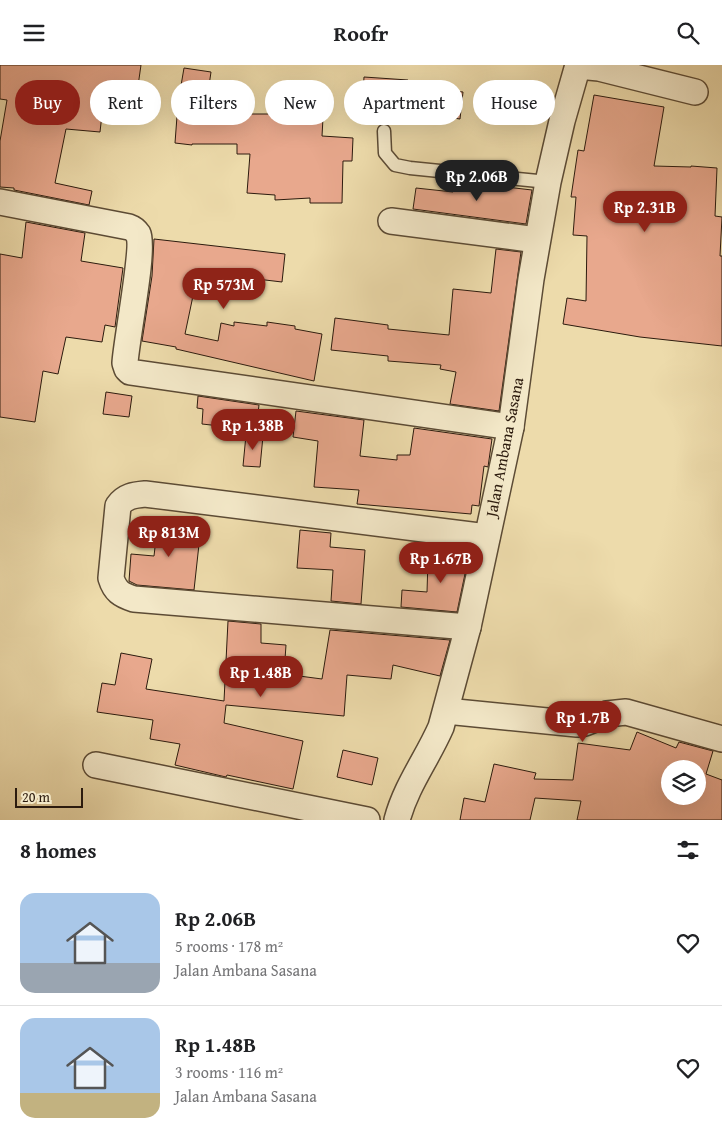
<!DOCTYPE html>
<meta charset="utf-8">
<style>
:root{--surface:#fff;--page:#f2f2f2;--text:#202124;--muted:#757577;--line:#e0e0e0;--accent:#8f2418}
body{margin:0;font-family:"Gentium Book Plus",serif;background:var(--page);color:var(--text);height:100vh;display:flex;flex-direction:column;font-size:19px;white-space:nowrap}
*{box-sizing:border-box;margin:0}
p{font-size:16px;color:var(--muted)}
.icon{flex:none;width:28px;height:28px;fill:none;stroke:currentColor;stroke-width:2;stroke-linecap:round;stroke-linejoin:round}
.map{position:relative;height:755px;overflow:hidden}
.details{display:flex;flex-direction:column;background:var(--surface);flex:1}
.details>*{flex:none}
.banner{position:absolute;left:15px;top:15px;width:692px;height:45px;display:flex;gap:10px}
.fabs{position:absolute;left:661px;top:695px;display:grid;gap:10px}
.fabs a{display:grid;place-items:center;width:45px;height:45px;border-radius:50%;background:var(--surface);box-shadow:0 5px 20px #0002;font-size:25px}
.scale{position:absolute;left:15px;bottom:12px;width:68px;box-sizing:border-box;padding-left:5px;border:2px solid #2c1b0e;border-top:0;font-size:14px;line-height:18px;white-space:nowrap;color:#2c1b0e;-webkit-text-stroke:4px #f3e8c8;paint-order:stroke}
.price{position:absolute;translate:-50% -42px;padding:0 11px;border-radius:18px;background:var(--accent);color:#fff;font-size:16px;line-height:32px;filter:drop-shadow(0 1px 2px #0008)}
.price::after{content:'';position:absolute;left:50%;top:30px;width:15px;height:11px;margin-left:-8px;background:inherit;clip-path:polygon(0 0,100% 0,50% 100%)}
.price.selected{background:#222;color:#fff}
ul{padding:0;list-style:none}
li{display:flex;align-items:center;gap:15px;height:125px;padding:0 20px}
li+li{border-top:1px solid var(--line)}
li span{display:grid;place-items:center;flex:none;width:140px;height:100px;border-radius:15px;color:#555}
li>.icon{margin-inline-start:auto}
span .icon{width:60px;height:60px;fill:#fffc;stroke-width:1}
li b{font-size:21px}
h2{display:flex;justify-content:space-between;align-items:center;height:60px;padding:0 20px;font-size:21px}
.pill{padding:0 18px;border-radius:22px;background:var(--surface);box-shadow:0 5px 20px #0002;font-size:18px;line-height:45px}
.pill.selected{background:var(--accent);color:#fff}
header{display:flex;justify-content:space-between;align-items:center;height:65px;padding:0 20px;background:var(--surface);font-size:22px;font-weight:600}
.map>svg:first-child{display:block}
.building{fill:#e8a88d;stroke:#2c1b0e;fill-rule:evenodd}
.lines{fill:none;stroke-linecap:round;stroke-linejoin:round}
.service-casing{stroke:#5c4b35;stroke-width:15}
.minor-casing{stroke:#5c4b35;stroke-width:28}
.service{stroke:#f3e8c8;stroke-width:12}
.minor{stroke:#f3e8c8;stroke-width:25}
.labels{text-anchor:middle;stroke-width:4;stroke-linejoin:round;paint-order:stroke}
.street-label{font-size:16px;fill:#2c1b0e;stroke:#f3e8c8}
</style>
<header><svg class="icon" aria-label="menu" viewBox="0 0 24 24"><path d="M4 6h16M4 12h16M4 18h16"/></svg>Roofr<svg class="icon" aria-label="search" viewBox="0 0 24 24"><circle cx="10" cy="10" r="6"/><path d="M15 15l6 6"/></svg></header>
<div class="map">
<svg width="722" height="755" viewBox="0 0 722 755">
<rect width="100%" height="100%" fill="#eddbab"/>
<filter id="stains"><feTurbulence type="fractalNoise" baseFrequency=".004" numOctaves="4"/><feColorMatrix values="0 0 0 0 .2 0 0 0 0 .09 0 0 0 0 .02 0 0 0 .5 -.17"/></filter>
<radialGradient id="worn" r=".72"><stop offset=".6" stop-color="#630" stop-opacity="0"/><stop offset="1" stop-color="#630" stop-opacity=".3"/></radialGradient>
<g class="building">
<path d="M0 0H141L137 28 105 23 100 67 66 64 55 118 92 126 89 140 14 125V123L0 122V76L7 35 0 34Z"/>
<path d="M184 3 211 7 206 41H211V49H274L323 53 322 71 353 73 352 96H343L342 138H310V133L275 135V130L247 128 250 89H237V79H192V80L175 78 178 38Z"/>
<path d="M364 12 408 15 407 20 429 21V23L463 27 460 54 441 51V49L362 45Z"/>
<path d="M594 30 664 42 654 101 691 102V101L717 103 715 151 722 152 720 191H722V281L640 272 563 259 567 233 586 236 587 171 573 170 576 132H571L578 85 584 86Z"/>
<path d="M454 116 532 125 526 159 413 144 416 123 453 127Z"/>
<path d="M26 157 85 168 81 196 123 203 115 262 105 260 102 277 66 272 58 309 43 306 35 357 0 352V189L22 193Z"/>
<path d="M154 174 285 189 282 217 198 207 185 269 218 276 221 258 234 261V257L267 261V257L295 261V264L322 269 314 316 176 284V282L142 276 152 211Z"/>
<path d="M496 184 521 187 499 346 450 339 456 307 440 304 441 300 388 296V291L331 285 335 253 388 260V264L449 270 453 224 491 228Z"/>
<path d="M106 327 132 331 129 352 103 349Z"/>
<path d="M198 331 259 340 256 365 202 359 203 344 197 343Z"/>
<path d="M296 346 364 355 360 391 397 395V390H410L414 363 492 374 488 402 484 401 479 441 472 440 471 449 357 439 359 425 314 422 318 376 293 372Z"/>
<path d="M246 370 263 371 260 402 243 401Z"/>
<path d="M158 456 201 461 194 525 137 520 129 516 131 489 154 491Z"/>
<path d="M300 465 331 468 330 482 365 485 361 539 331 536 333 505 297 503Z"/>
<path d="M447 484 470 485 457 547 401 542 402 525 427 527 428 495 447 496Z"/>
<path d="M228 556 261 559V578L286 580 284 609 322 614 330 565 450 575 440 611 393 600 391 614 347 610 344 651 226 640 224 658 303 676 293 724 227 710 226 712 175 700 180 679 150 674 153 655 97 647 102 618 115 620 121 588 152 594 146 624 224 636Z"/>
<path d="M637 667 676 683 679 677 713 686 706 709 722 715V755H577L581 736 535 733 530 755H460L464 733 485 737 494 699 536 708 534 714 573 715 578 678 630 685ZM670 704H698V731H670Z"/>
<path d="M343 685 378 693 372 720 337 712Z"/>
</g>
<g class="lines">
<defs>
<path id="service" d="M384 66 385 88 395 100 410 103 548 117"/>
<g id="minor">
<path d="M578 1 599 3 695 27"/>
<path d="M0 137 129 162C132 163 136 166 138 169 145 182 126 277 125 298L127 304 130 307 511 362"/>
<path d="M391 156 537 175"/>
<path d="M468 562 134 534C121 530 115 526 111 513L118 441C125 431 134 430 145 429L487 472"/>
<path d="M446 646 577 659 585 658 607 649 626 647 722 674"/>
<path d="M96 700 367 755"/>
<path d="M397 755C406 721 427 694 441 662L468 562 511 362 531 214 548 117 562 56 578 0"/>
</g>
</defs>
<use href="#service" class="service-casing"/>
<use href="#minor" class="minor-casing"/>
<use href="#service" class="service"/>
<use href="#minor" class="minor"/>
</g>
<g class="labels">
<g class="street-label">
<text transform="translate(504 382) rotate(-79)" y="6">Jalan Ambana Sasana</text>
</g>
</g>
<rect width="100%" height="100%" filter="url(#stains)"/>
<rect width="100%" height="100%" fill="url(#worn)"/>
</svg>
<div class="fabs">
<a><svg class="icon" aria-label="layers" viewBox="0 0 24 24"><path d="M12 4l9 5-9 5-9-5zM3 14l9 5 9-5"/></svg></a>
</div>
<div class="scale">20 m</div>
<b class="price selected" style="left:477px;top:137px">Rp 2.06B</b>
<b class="price" style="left:645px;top:168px">Rp 2.31B</b>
<b class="price" style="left:224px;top:245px">Rp 573M</b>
<b class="price" style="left:253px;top:386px">Rp 1.38B</b>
<b class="price" style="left:169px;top:493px">Rp 813M</b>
<b class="price" style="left:441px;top:519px">Rp 1.67B</b>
<b class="price" style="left:261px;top:633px">Rp 1.48B</b>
<b class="price" style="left:583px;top:678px">Rp 1.7B</b>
<div class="banner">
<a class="pill selected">Buy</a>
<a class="pill">Rent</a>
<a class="pill">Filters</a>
<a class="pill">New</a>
<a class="pill">Apartment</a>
<a class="pill">House</a>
</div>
</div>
<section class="details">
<h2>8 homes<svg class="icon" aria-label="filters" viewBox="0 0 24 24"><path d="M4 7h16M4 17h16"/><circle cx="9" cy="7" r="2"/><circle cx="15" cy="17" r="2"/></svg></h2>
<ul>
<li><span style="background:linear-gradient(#a9c7e8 70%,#9aa5b1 0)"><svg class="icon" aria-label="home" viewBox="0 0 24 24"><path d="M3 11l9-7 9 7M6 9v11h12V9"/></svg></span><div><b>Rp 2.06B</b><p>5 rooms · 178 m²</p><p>Jalan Ambana Sasana</p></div><svg class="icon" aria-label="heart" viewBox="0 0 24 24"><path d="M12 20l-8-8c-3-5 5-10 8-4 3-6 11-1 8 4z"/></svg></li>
<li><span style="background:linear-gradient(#a9c7e8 75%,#c2b280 0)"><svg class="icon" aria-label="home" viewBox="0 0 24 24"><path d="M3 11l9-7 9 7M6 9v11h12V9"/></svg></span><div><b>Rp 1.48B</b><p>3 rooms · 116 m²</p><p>Jalan Ambana Sasana</p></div><svg class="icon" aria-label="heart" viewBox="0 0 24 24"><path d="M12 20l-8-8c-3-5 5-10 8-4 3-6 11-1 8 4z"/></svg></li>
</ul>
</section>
